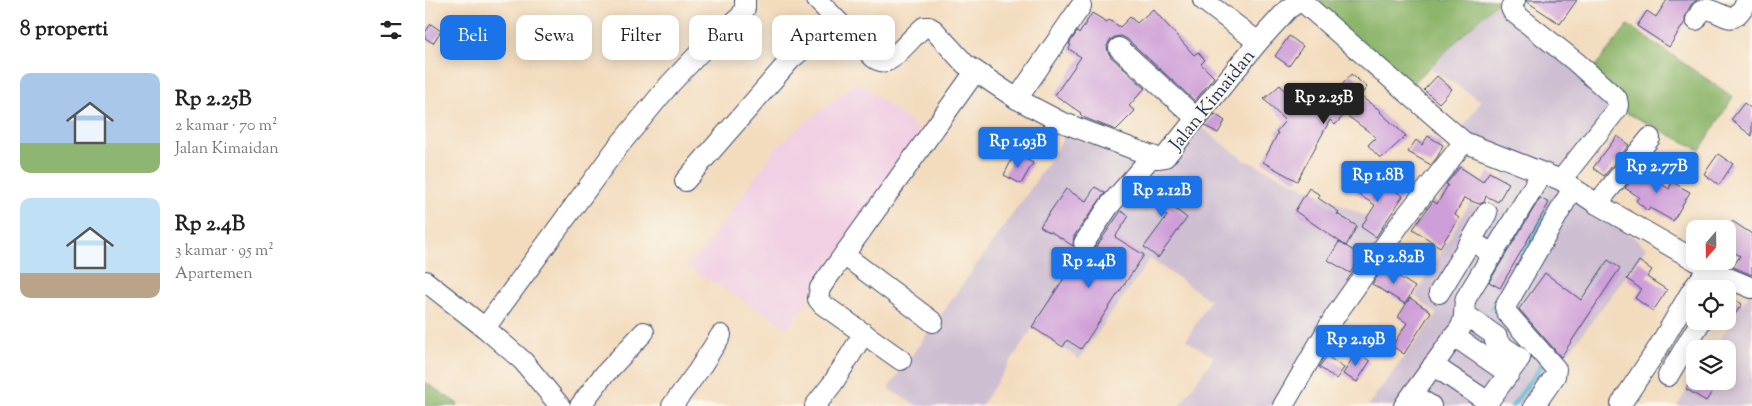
<!DOCTYPE html>
<html lang="id">
<meta charset="utf-8">
<style>
:root{--surface:#fff;--page:#f2f2f2;--text:#222;--muted:#767676;--accent:#1a73e8}
body{margin:0;font-family:"Sorts Mill Goudy",serif;background:var(--page);color:var(--text);height:100vh;display:flex;flex-direction:column;font-size:19px;white-space:nowrap}
*{box-sizing:border-box;margin:0}
p{font-size:16px;color:var(--muted)}
.icon{flex:none;width:28px;height:28px;fill:none;stroke:currentColor;stroke-width:2;stroke-linecap:round;stroke-linejoin:round}
.map{position:relative;flex:1;overflow:hidden}
.side{display:flex;flex-direction:column;background:var(--surface);width:425px}
.side>*{flex:none}
.hud{position:absolute;left:15px;top:15px;width:475px;height:45px;display:flex;gap:10px}
.needle{width:32px;rotate:200deg}
.tools{position:absolute;left:1261px;top:220px;display:grid;gap:10px}
.tools a{display:grid;place-items:center;width:50px;height:50px;border-radius:10px;background:var(--surface);box-shadow:0 2px 12px #0003;font-size:25px}
.price{position:absolute;translate:-50% -42px;padding:0 11px;border-radius:5px;background:var(--accent);color:#fff;font-size:16px;line-height:32px;filter:drop-shadow(0 1px 2px #0008)}
.price::after{content:'';position:absolute;left:50%;top:30px;width:15px;height:11px;margin-left:-8px;background:inherit;clip-path:polygon(0 0,100% 0,50% 100%)}
.price.active{background:#222;color:#fff}
ul{padding:0;list-style:none}
li{display:flex;align-items:center;gap:15px;height:125px;padding:0 20px}
li span{display:grid;place-items:center;flex:none;width:140px;height:100px;border-radius:10px;color:#555}
li>.icon{margin-inline-start:auto}
span .icon{width:60px;height:60px;fill:#fffc;stroke-width:1}
li b{font-size:21px}
h2{display:flex;justify-content:space-between;align-items:center;height:60px;padding:0 20px;font-size:21px}
.chip{padding:0 18px;border-radius:10px;background:var(--surface);box-shadow:0 2px 12px #0003;font-size:18px;line-height:45px}
.chip.active{background:var(--accent);color:#fff}
main{display:flex;flex:1;min-height:0}
.map>svg:first-child{display:block}
.built{fill:#f1d0e3}
.industrial{fill:#cebed1}
.forest{fill:#8db56a;stroke:#547264}
.lines{fill:none;stroke-linecap:round;stroke-linejoin:round}
.stream{stroke:#52b5d0;stroke-width:4.5}
.building{fill:#ce9ed8}
.minor-casing{stroke:#3b496c;stroke-width:22}
.minor{stroke:#fff;stroke-width:20}
.labels{text-anchor:middle;stroke-width:4;stroke-linejoin:round;paint-order:stroke}
.street-label{font-size:19px;fill:#1b2f5e;stroke:#fbf7ec}
</style>
<main>
<section class="side">
<h2>8 properti<svg class="icon" aria-label="filters" viewBox="0 0 24 24"><path d="M4 7h16M4 17h16"/><circle cx="9" cy="7" r="2"/><circle cx="15" cy="17" r="2"/></svg></h2>
<ul>
<li><span style="background:linear-gradient(#a9c7e8 70%,#8fb573 0)"><svg class="icon" aria-label="home" viewBox="0 0 24 24"><path d="M3 11l9-7 9 7M6 9v11h12V9"/></svg></span><div><b>Rp 2.25B</b><p>2 kamar · 70 m²</p><p>Jalan Kimaidan</p></div></li>
<li><span style="background:linear-gradient(#bfe0f5 75%,#b9a48a 0)"><svg class="icon" aria-label="home" viewBox="0 0 24 24"><path d="M3 11l9-7 9 7M6 9v11h12V9"/></svg></span><div><b>Rp 2.4B</b><p>3 kamar · 95 m²</p><p>Apartemen</p></div></li>
</ul>
</section>
<div class="map">
<svg width="1327" height="406" viewBox="0 0 1327 406">
<rect width="100%" height="100%" fill="#fbf7ec"/>
<filter id="ink" filterUnits="userSpaceOnUse"><feTurbulence type="fractalNoise" baseFrequency=".02" numOctaves="2"/><feDisplacementMap in="SourceGraphic" scale="10" xChannelSelector="R" yChannelSelector="G"/><feConvolveMatrix kernelMatrix="1 2 1 2 8 2 1 2 1" color-interpolation-filters="sRGB"/></filter>
<filter id="wash" filterUnits="userSpaceOnUse"><feTurbulence type="fractalNoise" baseFrequency=".0096" numOctaves="4" result="noise"/><feDisplacementMap in="SourceGraphic" scale="20" xChannelSelector="R" yChannelSelector="G"/><feGaussianBlur stdDeviation="1.12" result="paint"/><feColorMatrix in="noise" values="0 0 0 0 0 0 0 0 0 0 0 0 0 0 0 0 0 1.4 0 .05"/><feComposite in="paint" operator="in"/></filter>
<g filter="url(#wash)">
<rect width="100%" height="100%" fill="#f3dcbe"/>
<path class="built" d="M432 81 503 136 444 211 364 328 261 266 284 242 352 146Z"/>
<g class="industrial">
<path d="M1072 3 1163 75 1196 110 1140 184 1222 248 1103 406H944L943 405 1012 314 990 296 1045 203 1066 211 1084 163 1030 139 1056 101 1005 68Z"/>
<path d="M772 124 818 159 968 229 861 406H754L789 357 761 340 785 300 725 259 654 359 607 329 556 406H493L463 389 602 194 640 136 743 166Z"/>
<path d="M1325 292 1327 293V406H1252L1270 378V381H1302V349H1289Z"/>
</g>
<g class="forest">
<path d="M873 0H1074L977 94Z"/>
<path d="M1203 25 1308 97 1275 150 1196 110 1163 75Z"/>
<path d="M0 382 33 404 32 406H0Z"/>
</g>
<g class="lines">
<g class="stream">
<path d="M1075 313 1068 307 1130 198"/>
<path d="M1087 406 1114 369 1116 362"/>
</g>
</g>
<g id="blocks">
<g class="building">
<path d="M1102 0H1152L1135 24 1101 1Z"/>
<path d="M1242 0H1272L1266 5 1260 15V22L1244 47 1212 26 1222 11 1231 17Z"/>
<path d="M728 9 769 55 773 52 780 60 776 64 789 77 770 101 702 39 696 36 690 37 685 40 682 46 683 52 686 57 720 88 704 106 710 111 691 130 660 118 655 114 656 113 630 95 656 57 644 49 646 45 644 44 652 32 654 34 667 13 682 22 684 20 695 27 705 17 712 23Z"/>
<path d="M6 24 16 31 8 43 0 38V32Z"/>
<path d="M864 36 878 46 864 66 850 56Z"/>
<path d="M926 74 942 87 935 96 956 111 955 112 981 136 958 157H954L943 145 951 137 920 114 910 125 905 120 872 181 838 162 853 133 851 132 860 121 839 99 855 85 874 107 887 92 901 105Z"/>
<path d="M1012 76 1027 89 1014 103 999 90Z"/>
<path d="M1319 103 1327 109V136L1306 120Z"/>
<path d="M790 114 800 121 793 133 780 126Z"/>
<path d="M1003 136 1018 145 1013 156 1006 165 983 152 991 140 997 145Z"/>
<path d="M1192 136 1204 145 1179 176 1168 168Z"/>
<path d="M590 153 608 163 596 184 579 175Z"/>
<path d="M1293 154 1308 164 1294 185 1279 174Z"/>
<path d="M1223 160 1228 164 1222 173 1244 189 1247 182 1265 192 1248 221 1225 208 1223 211 1211 201 1214 197 1200 188Z"/>
<path d="M1035 167 1058 182 1064 172 1084 183 1073 202 1061 196 1059 202 1054 204 1039 198 1030 215 1034 218 1015 247 988 229 1008 201 1012 204 1023 185 1021 184Z"/>
<path d="M944 174 978 196 951 237 936 227 950 205 931 193Z"/>
<path d="M725 179 745 195 740 201 762 218 733 258 719 247 742 216 713 194Z"/>
<path d="M670 187 680 193 649 236 648 246 625 231 624 232 615 226 641 189 661 201Z"/>
<path d="M884 188 895 195 893 198 914 212 912 214 932 226 921 246 870 211Z"/>
<path d="M1115 198 1124 203 1075 288 1064 282Z"/>
<path d="M696 211 704 216 690 237 719 255 656 349 642 340 638 347 607 327 655 254H664L669 250Z"/>
<path d="M1307 221 1327 234V275L1308 267 1315 256 1302 248V227Z"/>
<path d="M914 242 937 256 925 273 903 260Z"/>
<path d="M1183 260 1195 268 1136 357 1094 309 1120 273 1156 300Z"/>
<path d="M1214 261 1227 270 1222 277 1242 290 1228 311 1210 298 1216 289 1202 279Z"/>
<path d="M959 267 990 287 980 304 947 284Z"/>
<path d="M1302 295 1317 304 1302 326Z"/>
<path d="M985 298 1006 312 979 354 967 346 982 323 973 317Z"/>
<path d="M931 352 945 361 932 382 918 374Z"/>
<path d="M902 356 919 368 911 379 894 367Z"/>
<path d="M1266 381H1294L1281 401 1261 389Z"/>
</g>
</g>
</g>
<g filter="url(#ink)">
<use href="#blocks" fill-opacity="0" stroke="#3b496c" stroke-width="1"/>
<g class="lines">
<defs>
<g id="minor">
<path d="M392 0 449 58C453 61 459 63 464 60 473 55 489 35 499 27H504L509 30 540 64 592 99 634 121 727 156 733 158 740 157 833 42 863 9 872 3H879L1039 142 1136 180 1172 204 1270 260"/>
<path d="M778 0 833 42"/>
<path d="M1090 0 1086 8 1088 12 1151 62 1192 99 1193 105 1192 109 1136 180"/>
<path d="M1271 20 1276 11 1282 9C1306 16 1306 28 1323 0"/>
<path d="M694 48 771 118"/>
<path d="M592 99 656 6"/>
<path d="M260 181 366 59 411 21"/>
<path d="M1172 204 1225 138"/>
<path d="M1046 241 1062 213"/>
<path d="M659 243 684 206 727 156"/>
<path d="M419 255 508 322"/>
<path d="M1273 262 1303 278 1327 288"/>
<path d="M0 281 60 328 98 361 135 406"/>
<path d="M1014 293 1046 241 1068 254"/>
<path d="M1041 315 1072 337 1070 341 1095 358 1060 406"/>
<path d="M60 328 191 149 245 84 281 46 316 16 320 8V0"/>
<path d="M1029 336 1084 374"/>
<path d="M476 360 397 304 393 299 395 288 550 72"/>
<path d="M1008 365 1063 402"/>
<path d="M1243 376 1276 321"/>
<path d="M988 395 1006 406"/>
<path d="M1196 404 1233 348 1267 290 1284 268"/>
<path d="M155 406 177 377 219 332"/>
<path d="M247 406 273 371 296 335"/>
<path d="M390 406 408 383 439 333"/>
<path d="M858 406 910 316 941 272 977 221 1039 142"/>
<path d="M979 406 1036 327C1042 314 1037 310 1041 298L1117 173"/>
<path d="M1109 406 1130 376 1131 369 1082 313 1080 307 1148 188"/>
</g>
</defs>
<use href="#minor" class="minor-casing"/>
<use href="#minor" class="minor"/>
</g>
</g>
<g class="labels">
<g class="street-label">
<text transform="translate(786 99) rotate(-51)" y="7">Jalan Kimaidan</text>
</g>
</g>
</svg>
<div class="tools">
<a><svg class="needle" viewBox="-14 -14 28 28"><path d="M0-13l5 13h-10z" fill="#e53935"/><path d="M0 13l5-13h-10z" fill="#767676"/></svg></a>
<a><svg class="icon" aria-label="locate" viewBox="0 0 24 24"><circle cx="12" cy="12" r="6"/><path d="M12 2v4M12 18v4M2 12h4M18 12h4"/></svg></a>
<a><svg class="icon" aria-label="layers" viewBox="0 0 24 24"><path d="M12 4l9 5-9 5-9-5zM3 14l9 5 9-5"/></svg></a>
</div>
<b class="price active" style="left:899px;top:125px">Rp 2.25B</b>
<b class="price" style="left:593px;top:169px">Rp 1.93B</b>
<b class="price" style="left:1232px;top:194px">Rp 2.77B</b>
<b class="price" style="left:953px;top:203px">Rp 1.8B</b>
<b class="price" style="left:737px;top:218px">Rp 2.12B</b>
<b class="price" style="left:969px;top:285px">Rp 2.82B</b>
<b class="price" style="left:664px;top:289px">Rp 2.4B</b>
<b class="price" style="left:931px;top:367px">Rp 2.19B</b>
<div class="hud">
<a class="chip active">Beli</a>
<a class="chip">Sewa</a>
<a class="chip">Filter</a>
<a class="chip">Baru</a>
<a class="chip">Apartemen</a>
</div>
</div>
</main>
